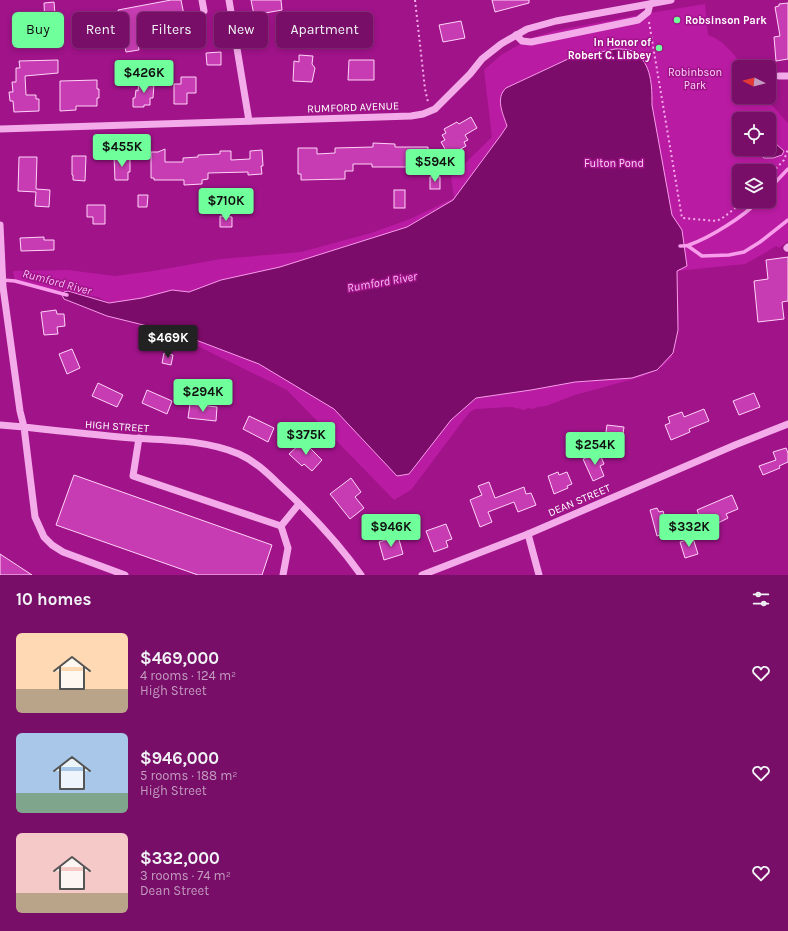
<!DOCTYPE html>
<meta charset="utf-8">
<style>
:root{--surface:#780e67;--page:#7d176d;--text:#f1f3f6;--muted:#c39cc0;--line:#892e7b;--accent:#6fff9b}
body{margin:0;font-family:Karla,sans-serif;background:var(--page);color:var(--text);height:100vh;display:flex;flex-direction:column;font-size:15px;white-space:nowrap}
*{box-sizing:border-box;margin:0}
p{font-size:13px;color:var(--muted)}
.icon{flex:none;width:22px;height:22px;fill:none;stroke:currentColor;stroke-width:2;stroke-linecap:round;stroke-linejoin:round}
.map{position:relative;height:575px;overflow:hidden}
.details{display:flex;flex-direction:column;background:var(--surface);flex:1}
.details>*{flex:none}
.hud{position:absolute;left:12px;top:12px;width:400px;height:36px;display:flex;gap:8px}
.needle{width:26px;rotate:276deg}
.buttons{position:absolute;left:732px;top:60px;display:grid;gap:8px}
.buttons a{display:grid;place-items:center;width:44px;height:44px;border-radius:6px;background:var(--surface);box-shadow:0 2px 6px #0003,0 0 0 1px var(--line);font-size:20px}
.price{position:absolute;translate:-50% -34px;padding:0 9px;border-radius:4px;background:var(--accent);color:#111;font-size:13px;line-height:26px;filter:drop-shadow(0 1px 2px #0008)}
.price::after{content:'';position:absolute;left:50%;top:24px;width:12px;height:9px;margin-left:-6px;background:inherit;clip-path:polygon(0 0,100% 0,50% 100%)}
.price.active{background:#222;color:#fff}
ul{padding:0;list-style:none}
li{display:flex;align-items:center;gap:12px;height:100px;padding:0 16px}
li span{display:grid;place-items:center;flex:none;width:112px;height:80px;border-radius:6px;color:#555}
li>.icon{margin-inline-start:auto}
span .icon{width:48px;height:48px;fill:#fffc;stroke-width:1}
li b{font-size:17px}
h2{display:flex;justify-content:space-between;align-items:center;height:48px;padding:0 16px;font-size:17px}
.tag{padding:0 14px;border-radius:6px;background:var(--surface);box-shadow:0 2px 6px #0003,0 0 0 1px var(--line);font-size:14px;line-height:36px}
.tag.active{background:var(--accent);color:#111}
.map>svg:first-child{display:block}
.green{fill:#ba1ba3;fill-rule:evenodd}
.water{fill:#7c0c69;stroke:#f79deb}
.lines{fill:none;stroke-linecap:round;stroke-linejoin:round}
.stream{stroke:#f79deb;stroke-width:3.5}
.building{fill:#c73cb2;stroke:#fed4f8}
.path{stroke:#f4abea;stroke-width:2;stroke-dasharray:2 3;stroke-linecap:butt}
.minor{stroke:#f4abea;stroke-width:7}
.poi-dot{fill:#6fff9b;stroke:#a01389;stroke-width:1.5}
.labels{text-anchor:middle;stroke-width:3;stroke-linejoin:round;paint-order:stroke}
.poi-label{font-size:11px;font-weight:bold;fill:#fff;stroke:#a01389;text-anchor:start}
.park-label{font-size:11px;fill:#fed4f8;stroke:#a01389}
.street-label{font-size:11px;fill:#fff;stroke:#a01389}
.water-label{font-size:12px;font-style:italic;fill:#fabcf2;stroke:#a01389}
</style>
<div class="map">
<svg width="788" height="575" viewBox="0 0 788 575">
<rect width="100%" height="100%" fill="#a01389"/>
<path class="green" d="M705 4 708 35C725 41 733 54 744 67H739V97H766L769 102 788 123V241L779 248 776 246 765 253 745 264 677 271 679 319 672 357 663 366 641 377 575 395 546 406 538 407 532 409 528 408 524 410C520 408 517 409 512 407L475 409 470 412 462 422 411 490 394 500 287 390 98 297 15 283 13 271 68 270 115 276 153 271 221 259 301 252 371 233 410 219 454 198 451 177 492 137 484 70 501 55 531 38 554 31 644 14ZM739 119H769V149H739ZM739 171H769V201H739Z"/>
<g class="water">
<path d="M615 49C621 49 629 49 634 52 652 63 652 87 652 105L672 215 682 230 687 266 677 271 678 330 673 353 657 370 632 378 575 382 531 390 476 398 451 420 409 474 397 476 334 409 259 364 180 334 107 316 64 299 62 295 64 292 68 291 109 303 142 298 172 290 189 292 221 280 280 267 407 227 453 200 501 135 507 126C503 114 495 98 506 88L568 59Z"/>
<path d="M769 121 775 128 776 144 784 151 782 155 773 158H764L754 149H769Z"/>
</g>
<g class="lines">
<g class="stream">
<path d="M769 189 788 169"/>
<path d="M680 246C683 246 687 246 689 245 709 238 745 216 758 201"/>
<path d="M688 246 702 256 729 255 744 252 760 242 788 220"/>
<path d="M3 280 15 281 67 295"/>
</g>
</g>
<g class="building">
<path d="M171 0H181L187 30 137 40 139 50 126 52 118 10Z"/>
<path d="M251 0H281L282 10 254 15Z"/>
<path d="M492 0H529V3L495 12Z"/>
<path d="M54 2 56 27H45L46 39 14 43 13 28 45 27 44 3Z"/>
<path d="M788 3V59L776 61 774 37 780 36 775 7 779 6V4Z"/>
<path d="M340 18H354L355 33H335V42H322V24H340Z"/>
<path d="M461 21 465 38 443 42 439 25Z"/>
<path d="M221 52V65H207L206 53Z"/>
<path d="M299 55 313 56 312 64 315 68 312 82 293 81 294 61 299 62Z"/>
<path d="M58 60V73L25 76 26 95H36V99H39V111L14 112 13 101H10L9 92H13L12 82H16V68H20L19 61Z"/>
<path d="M349 60H374V80H348Z"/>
<path d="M181 77H196V93H187V104H174V84H181Z"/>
<path d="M97 80V89H99V98H97V106H76V110L60 111V81Z"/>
<path d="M139 81 154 83 153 98H150V105H144V107H133V98H135L136 90 138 91Z"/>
<path d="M471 117 477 128 465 135 468 140 464 142 466 146 449 156 441 142 445 140 442 135 446 133 444 129 457 122 459 124Z"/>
<path d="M373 143 395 144V147H428V170H408V167H372V164H353V171H345V179L301 180V174H298V148H317V154L335 153V148L373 147Z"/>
<path d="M165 149V162H183V158L198 157V155L220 154V151H231V160L250 159V151L262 150 263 166H261L262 174 248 175V172L208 173V179L202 180V184L184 185V180H154V178H151V152H158Z"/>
<path d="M72 156H86L85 181 73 180V175H72Z"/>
<path d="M114 156H128V158H130V172H128V180H115Z"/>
<path d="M19 157H37L36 189 50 190 49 207 35 206 36 192 18 191Z"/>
<rect x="430" y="177" width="10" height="12"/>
<rect x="394" y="190" width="11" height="18"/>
<path d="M138 195H148L147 207H138Z"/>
<path d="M87 205H105V224H93V217H87Z"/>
<path d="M220 216 232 217V227H220Z"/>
<path d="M44 237V240H54V250L21 251 20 238Z"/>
<path d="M788 257V301L782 302 784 319 758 322 754 281 768 279 766 260Z"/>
<path d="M56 310 57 314H64L65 326 57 327 58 334 44 335 41 312Z"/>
<path d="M72 349 80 368 67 374 59 354Z"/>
<path d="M164 353 173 355 171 365 162 363Z"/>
<path d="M98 383 123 395 117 407 92 396Z"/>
<path d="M147 390 172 401 167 414 142 403Z"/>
<path d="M754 393 760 407 739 415 733 401Z"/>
<path d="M190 404 217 407 216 421 188 418Z"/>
<path d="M704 409 709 421 689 429 690 432 671 440 665 425 670 423 668 417 682 412 684 417Z"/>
<path d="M249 416 274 428 268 442 243 429Z"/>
<path d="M607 425 624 427 622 441 605 439Z"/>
<path d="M303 441 322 460 312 471 304 464 302 466 289 454Z"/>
<path d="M786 448 788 453V462L779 466 780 468 763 475 759 466 776 460 773 452Z"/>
<path d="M599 452 604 464 600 466 604 476 593 481 583 459Z"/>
<path d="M558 472 559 475 567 472 572 484 567 486 568 488 554 494 548 476Z"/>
<path d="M74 475 272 545 262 575H198L56 525Z"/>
<path d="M351 478 361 492 355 497 364 508 350 519 330 494Z"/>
<path d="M489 482 495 498 524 487 526 494 531 493 536 505 518 512 514 502 488 512 492 522 480 527 470 500 482 495 478 486Z"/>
<path d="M732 495 738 509 726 514 728 518 718 523 716 520 703 526 697 510Z"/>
<path d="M657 508 659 512 663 511 665 518 668 517 671 526 664 528 666 533 657 536 650 510Z"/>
<path d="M446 524 452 539 446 541 448 547 434 552 426 531Z"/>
<path d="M398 536 403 554 384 560 379 542Z"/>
<path d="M693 538 698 554 685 558 680 542Z"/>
<path d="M0 554 32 575H0Z"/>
</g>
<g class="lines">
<g class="path">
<path d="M415 0 425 89 428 102"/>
<path d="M649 22 682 218 717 221 724 217 744 201"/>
<path d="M769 176 784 160 788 149"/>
<path d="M759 201 765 208"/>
</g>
<g class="minor">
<path d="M202 0 204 11"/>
<path d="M229 0 249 121"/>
<path d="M516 35 522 41 531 42 638 20 648 12 650 4"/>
<path d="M779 76H788"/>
<path d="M0 129 411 116 423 114 435 109 470 74 482 59 501 44 527 29 556 21 671 0"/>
<path d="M0 225 3 287 20 411 24 427C60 431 96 435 132 438 167 440 206 440 239 454 257 462 270 476 284 489 312 515 339 544 361 575"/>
<path d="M787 248 788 247"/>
<path d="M0 425 24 427 35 517 44 537 52 545 63 552 125 575"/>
<path d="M139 438 133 476 281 526 299 504"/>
<path d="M281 526 288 548 283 575"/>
<path d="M528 534 539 575"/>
<path d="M422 575 528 534 735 445 788 424"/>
</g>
</g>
<g class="poi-dot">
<circle cx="677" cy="20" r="4"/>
<circle cx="659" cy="48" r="4"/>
</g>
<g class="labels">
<g class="poi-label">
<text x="685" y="24">Robsinson Park</text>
<text x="651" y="46" text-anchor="end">In Honor of<tspan x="651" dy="13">Robert C. Libbey</tspan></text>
</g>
<g class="park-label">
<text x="695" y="76">Robinbson<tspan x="695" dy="13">Park</tspan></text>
<text x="614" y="167">Fulton Pond</text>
</g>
<g class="street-label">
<text transform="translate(353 107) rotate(-2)" y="4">RUMFORD AVENUE</text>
<text transform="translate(117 426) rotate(4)" y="4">HIGH STREET</text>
<text transform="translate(579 500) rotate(-23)" y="4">DEAN STREET</text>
</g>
<g class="water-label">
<text transform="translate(57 282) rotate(15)" y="4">Rumford River</text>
<text transform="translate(382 282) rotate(-10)" y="4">Rumford River</text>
</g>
</g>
</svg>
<div class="buttons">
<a><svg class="needle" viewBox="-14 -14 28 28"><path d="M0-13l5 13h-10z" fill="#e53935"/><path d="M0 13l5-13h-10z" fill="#c39cc0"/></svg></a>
<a><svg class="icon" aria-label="locate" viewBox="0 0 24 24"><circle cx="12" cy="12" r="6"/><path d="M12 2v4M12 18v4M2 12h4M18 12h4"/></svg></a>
<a><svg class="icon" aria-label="layers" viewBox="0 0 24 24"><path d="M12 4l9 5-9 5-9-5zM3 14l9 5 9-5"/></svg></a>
</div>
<b class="price" style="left:144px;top:94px">$426K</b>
<b class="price" style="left:122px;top:168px">$455K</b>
<b class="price" style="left:435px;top:183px">$594K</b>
<b class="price" style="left:226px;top:222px">$710K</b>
<b class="price active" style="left:168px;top:359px">$469K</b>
<b class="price" style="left:203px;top:413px">$294K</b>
<b class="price" style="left:306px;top:456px">$375K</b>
<b class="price" style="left:595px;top:466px">$254K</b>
<b class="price" style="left:391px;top:548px">$946K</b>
<b class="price" style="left:689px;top:548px">$332K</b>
<div class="hud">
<a class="tag active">Buy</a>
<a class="tag">Rent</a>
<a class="tag">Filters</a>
<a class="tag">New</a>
<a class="tag">Apartment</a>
</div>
</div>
<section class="details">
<h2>10 homes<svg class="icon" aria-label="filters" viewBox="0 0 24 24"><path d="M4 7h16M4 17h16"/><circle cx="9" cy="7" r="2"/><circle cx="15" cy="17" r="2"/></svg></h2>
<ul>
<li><span style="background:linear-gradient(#ffd9b3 70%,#b9a48a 0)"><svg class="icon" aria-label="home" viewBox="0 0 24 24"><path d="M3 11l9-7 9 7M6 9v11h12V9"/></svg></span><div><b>$469,000</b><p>4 rooms · 124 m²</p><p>High Street</p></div><svg class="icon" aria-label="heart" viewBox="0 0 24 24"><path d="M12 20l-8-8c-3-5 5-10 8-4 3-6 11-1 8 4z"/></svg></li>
<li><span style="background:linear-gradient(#a9c7e8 75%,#7fa58c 0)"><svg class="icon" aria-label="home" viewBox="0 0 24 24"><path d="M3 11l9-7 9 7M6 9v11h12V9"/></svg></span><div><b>$946,000</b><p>5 rooms · 188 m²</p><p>High Street</p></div><svg class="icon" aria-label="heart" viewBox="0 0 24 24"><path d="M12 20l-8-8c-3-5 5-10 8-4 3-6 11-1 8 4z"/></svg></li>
<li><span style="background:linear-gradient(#f6c9c9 75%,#b9a48a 0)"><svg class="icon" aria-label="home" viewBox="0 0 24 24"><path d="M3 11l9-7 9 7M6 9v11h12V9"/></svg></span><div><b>$332,000</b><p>3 rooms · 74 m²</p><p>Dean Street</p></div><svg class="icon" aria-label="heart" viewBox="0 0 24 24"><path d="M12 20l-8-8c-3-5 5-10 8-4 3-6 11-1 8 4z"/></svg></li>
</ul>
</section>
